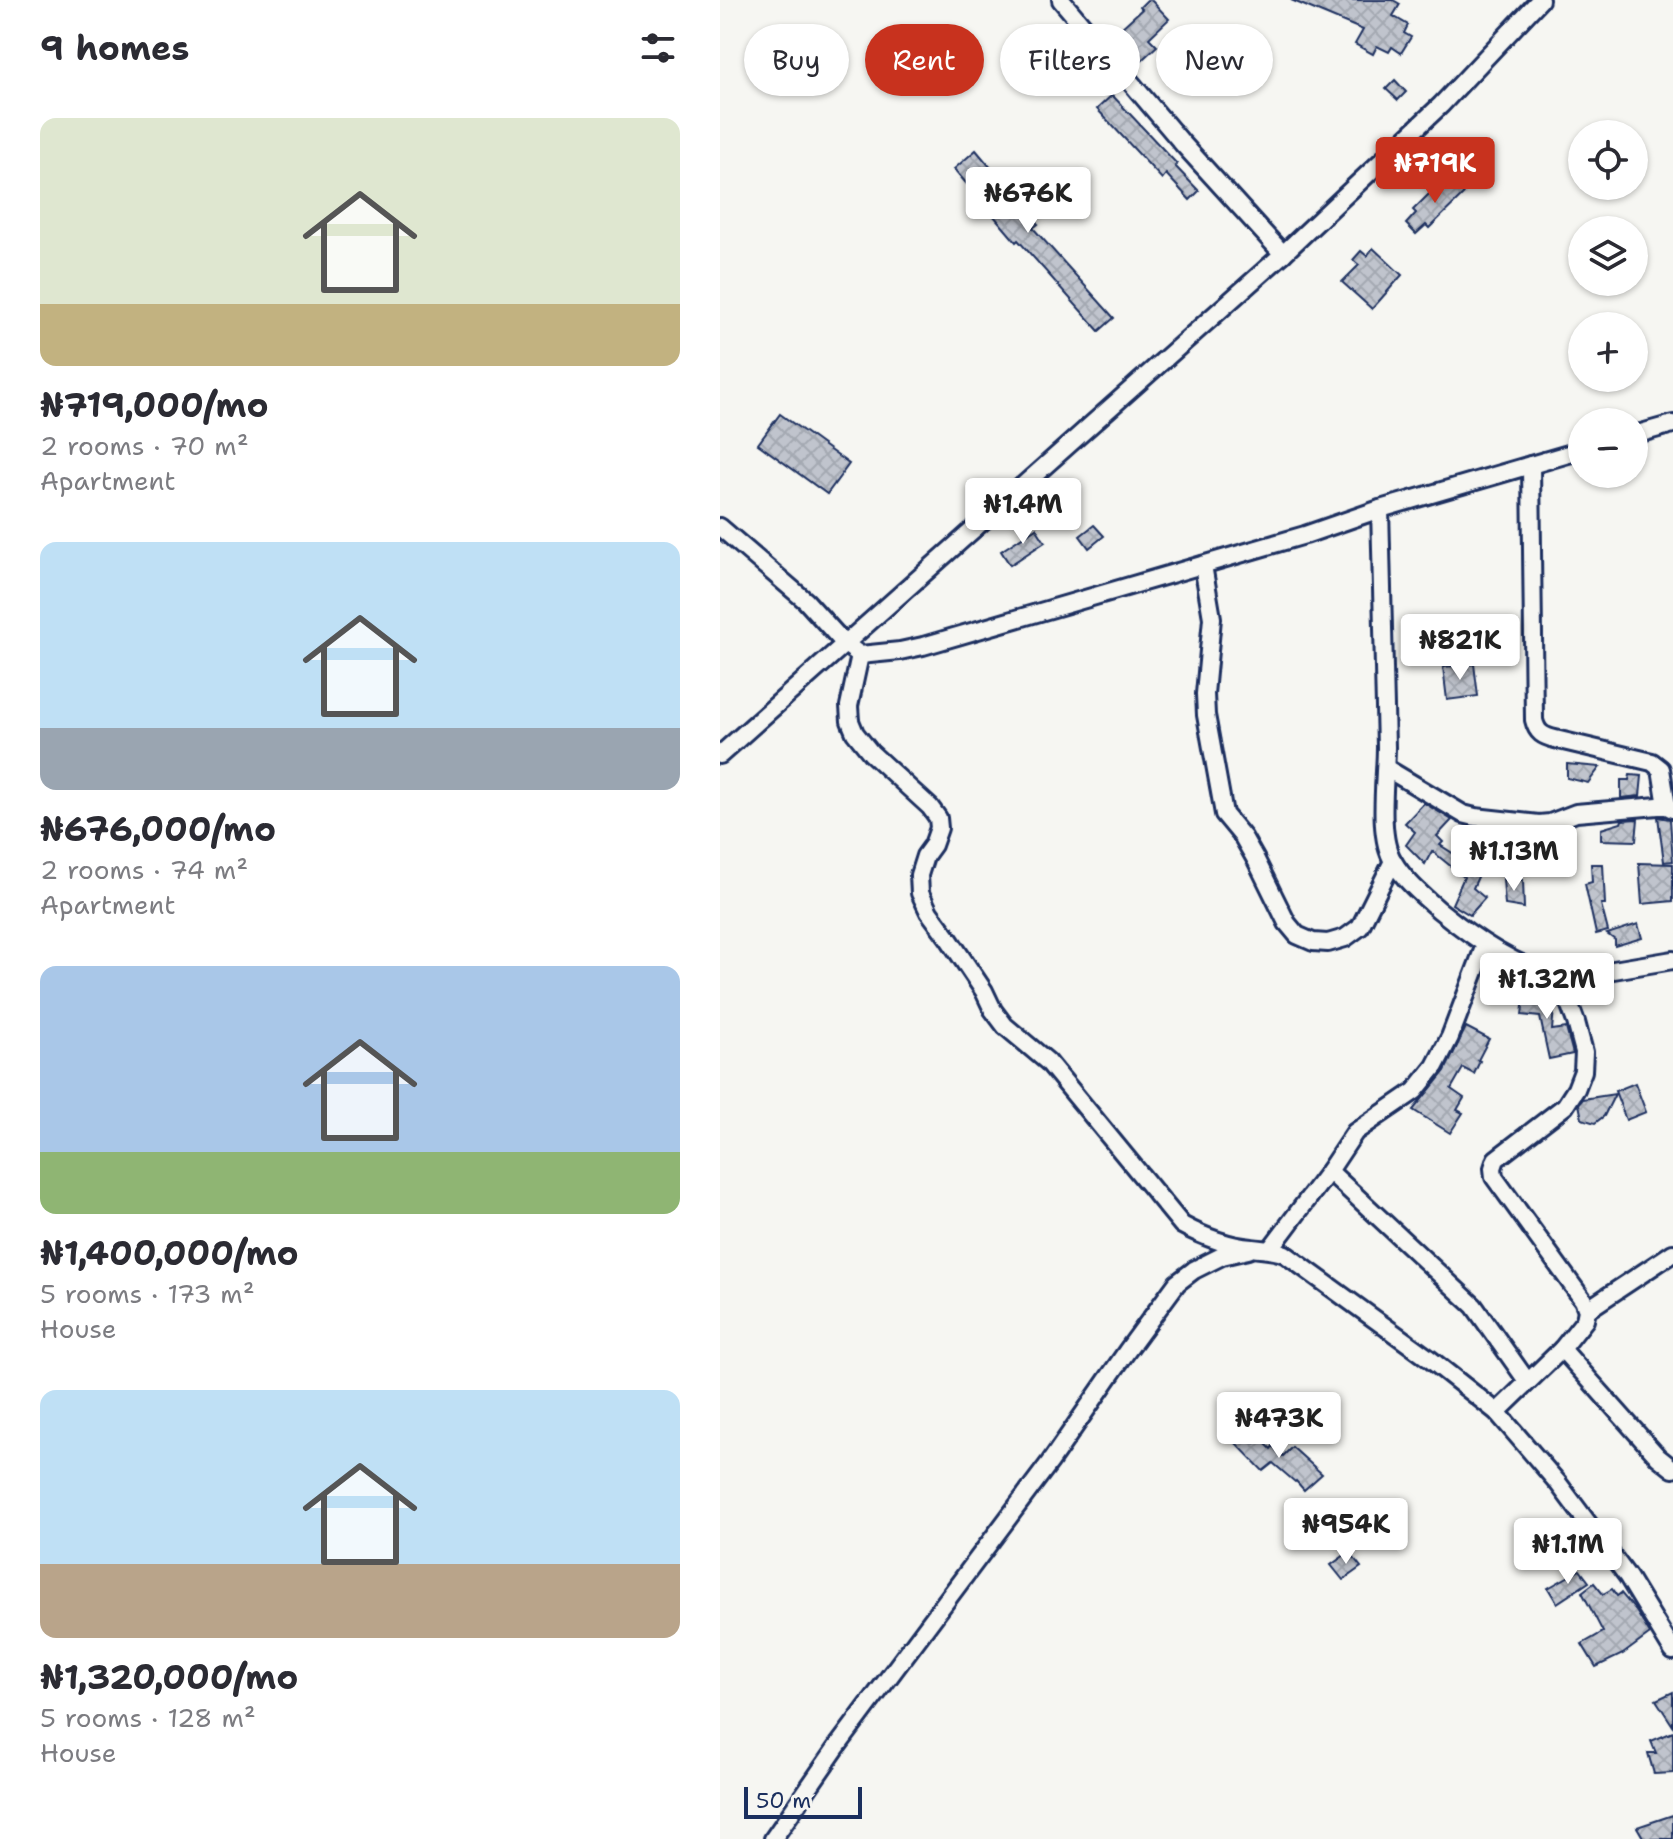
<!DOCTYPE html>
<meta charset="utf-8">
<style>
:root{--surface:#fff;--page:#f2f2f3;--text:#2b2b33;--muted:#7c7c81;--accent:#c8321e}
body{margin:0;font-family:"Shantell Sans",sans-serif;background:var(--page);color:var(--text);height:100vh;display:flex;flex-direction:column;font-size:30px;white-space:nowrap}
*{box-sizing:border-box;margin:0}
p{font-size:26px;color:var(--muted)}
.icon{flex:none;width:44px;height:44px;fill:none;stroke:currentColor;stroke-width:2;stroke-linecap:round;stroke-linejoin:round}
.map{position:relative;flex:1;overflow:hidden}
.drawer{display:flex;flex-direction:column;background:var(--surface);width:720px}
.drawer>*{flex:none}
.guide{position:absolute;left:24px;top:24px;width:760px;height:72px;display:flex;gap:16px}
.fabs{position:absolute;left:848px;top:120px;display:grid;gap:16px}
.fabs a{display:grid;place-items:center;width:80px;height:80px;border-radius:50%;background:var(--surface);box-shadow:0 2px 6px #0004;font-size:40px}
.scale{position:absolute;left:24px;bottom:20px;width:118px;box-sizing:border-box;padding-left:8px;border:4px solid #1b2f5e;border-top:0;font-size:22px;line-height:28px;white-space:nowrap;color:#1b2f5e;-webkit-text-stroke:6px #f6f6f2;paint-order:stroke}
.price{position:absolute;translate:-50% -68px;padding:0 18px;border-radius:8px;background:#fff;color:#222;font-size:26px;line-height:52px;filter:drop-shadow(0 2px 4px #0008)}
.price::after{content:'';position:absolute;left:50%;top:48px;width:24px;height:18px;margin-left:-12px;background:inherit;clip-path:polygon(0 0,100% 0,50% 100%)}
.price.on{background:var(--accent);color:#fff}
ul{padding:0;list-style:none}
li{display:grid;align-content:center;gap:16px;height:424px;padding:0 40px}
li span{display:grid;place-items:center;height:248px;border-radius:16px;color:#555}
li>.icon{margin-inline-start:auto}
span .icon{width:144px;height:144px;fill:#fffc;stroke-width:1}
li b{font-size:34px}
h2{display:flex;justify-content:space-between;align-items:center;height:96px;padding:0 40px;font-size:34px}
.chip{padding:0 28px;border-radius:36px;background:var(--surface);box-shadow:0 2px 6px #0004;font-size:28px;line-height:72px}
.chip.on{background:var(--accent);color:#fff}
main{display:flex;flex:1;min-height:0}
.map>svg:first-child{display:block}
.building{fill:url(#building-cross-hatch);stroke:#1b2f5e;stroke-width:2}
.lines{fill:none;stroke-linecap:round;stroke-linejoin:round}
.minor-casing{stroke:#1b2f5e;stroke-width:22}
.minor{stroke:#f6f6f2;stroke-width:16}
</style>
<main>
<section class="drawer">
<h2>9 homes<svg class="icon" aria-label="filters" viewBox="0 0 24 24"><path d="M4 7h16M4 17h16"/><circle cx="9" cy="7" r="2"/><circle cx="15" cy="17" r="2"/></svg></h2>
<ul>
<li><span style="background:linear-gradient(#dfe7d0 75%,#c2b280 0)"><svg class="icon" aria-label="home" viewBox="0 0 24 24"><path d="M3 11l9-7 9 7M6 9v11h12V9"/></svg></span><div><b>₦719,000/mo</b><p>2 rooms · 70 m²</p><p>Apartment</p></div></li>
<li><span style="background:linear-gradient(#bfe0f5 75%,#9aa5b1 0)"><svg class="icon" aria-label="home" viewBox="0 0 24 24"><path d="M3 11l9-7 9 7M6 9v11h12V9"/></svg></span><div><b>₦676,000/mo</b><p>2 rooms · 74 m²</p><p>Apartment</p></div></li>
<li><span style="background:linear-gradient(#a9c7e8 75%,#8fb573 0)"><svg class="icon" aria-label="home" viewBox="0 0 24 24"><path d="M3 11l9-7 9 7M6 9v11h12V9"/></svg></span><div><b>₦1,400,000/mo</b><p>5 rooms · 173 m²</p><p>House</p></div></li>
<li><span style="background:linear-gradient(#bfe0f5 70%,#b9a48a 0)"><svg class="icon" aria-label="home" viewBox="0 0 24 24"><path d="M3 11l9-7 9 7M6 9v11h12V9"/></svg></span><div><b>₦1,320,000/mo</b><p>5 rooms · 128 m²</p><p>House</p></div></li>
</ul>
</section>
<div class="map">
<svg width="953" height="1839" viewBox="0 0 953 1839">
<defs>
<pattern id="building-cross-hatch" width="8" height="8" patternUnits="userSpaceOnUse" patternTransform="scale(2)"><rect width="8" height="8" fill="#c0c4cd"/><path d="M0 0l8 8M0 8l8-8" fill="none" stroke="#a4a9b2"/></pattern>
</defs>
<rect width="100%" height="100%" fill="#f6f6f2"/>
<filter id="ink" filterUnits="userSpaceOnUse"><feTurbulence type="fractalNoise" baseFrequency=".0125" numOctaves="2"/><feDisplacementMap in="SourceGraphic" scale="16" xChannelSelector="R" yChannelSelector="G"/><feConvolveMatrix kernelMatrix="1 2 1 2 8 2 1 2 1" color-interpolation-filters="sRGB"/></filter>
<g filter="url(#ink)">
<g class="building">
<path d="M427 0H431L449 19 429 38 437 46 413 68 389 39 422 9 420 7Z"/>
<path d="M571 0H673L680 4 673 16 688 25 684 33 691 37 681 53 672 47 669 52 657 46 653 54 635 44 643 30Z"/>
<path d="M675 80 686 92 678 100 666 89Z"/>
<path d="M392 95 457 164 455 166 479 191 470 200 446 174 442 179 377 109Z"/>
<path d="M256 150 318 224 313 228 394 318 379 331 298 240 296 242 234 169Z"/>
<path d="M727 176 744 194 709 228 706 225 696 234 686 224 696 213 693 210Z"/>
<path d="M653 248 682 275 652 309 622 282 639 265 633 260 641 251 647 256Z"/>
<path d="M60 414 129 464 107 494 38 444Z"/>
<path d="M374 525 384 536 369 548 360 536Z"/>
<path d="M316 528 325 542 290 565 281 551Z"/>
<path d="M754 664 758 696 727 700 723 667Z"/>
<path d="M847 764 880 767 868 783 847 778Z"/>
<path d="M910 775 922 776 920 796 901 798V780H909Z"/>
<path d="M704 803 732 820 717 836 723 842 720 845 750 864 757 846 769 852 753 888 765 898 750 915 732 904 744 877 712 851 705 864 686 845 695 832 685 823Z"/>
<path d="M938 817 950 819 953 861 944 862Z"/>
<path d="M918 819 916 841 881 840V829L901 823 902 820Z"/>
<path d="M919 863 953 864V901L922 904Z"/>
<path d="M871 864H883L885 904H881L888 931 876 934 865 884 872 882Z"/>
<path d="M783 879 803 880 804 908 785 905Z"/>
<path d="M918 924 922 938 895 946V940L887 934Z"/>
<path d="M805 988 833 991 835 997 832 1030 846 1028 853 1054 829 1059 820 1017 802 1015Z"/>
<path d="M746 1027 769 1039 758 1060 760 1061 754 1074 743 1068 731 1089 744 1098 737 1110 743 1113 730 1133 693 1110 725 1071Z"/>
<path d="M915 1083 926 1112 906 1120 895 1091Z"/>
<path d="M895 1094 884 1116 875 1123 862 1119 859 1104 863 1099Z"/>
<path d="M522 1431 534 1443 542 1440 551 1449 553 1446 563 1456 572 1447 602 1474 584 1490 576 1481 575 1482 553 1463 543 1471 511 1438Z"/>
<path d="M629 1552 641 1567 623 1580 611 1565Z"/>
<path d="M860 1570 869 1582 837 1603 828 1588Z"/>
<path d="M874 1583 883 1594 892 1589 897 1596 901 1593 916 1611 930 1634 903 1654 876 1667 862 1644 883 1632 862 1592Z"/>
<path d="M953 1692V1726L936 1700Z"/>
<path d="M953 1732V1773L934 1774 928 1753H936L931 1741Z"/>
<path d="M953 1815V1839H924L917 1827Z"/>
</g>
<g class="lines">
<defs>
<g id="minor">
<path d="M341 0 463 144 563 254"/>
<path d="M914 435 953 424"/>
<path d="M811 465 814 720C817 733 823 736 835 739L932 762 941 769 947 806"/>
<path d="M660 509C662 588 664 668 666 747 666 778 657 835 673 861 684 880 703 896 719 910 756 940 793 965 840 979L856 1022 864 1052 863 1071 856 1089 845 1106 776 1159 773 1168 774 1177 863 1300 867 1310 865 1320 842 1349 777 1412"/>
<path d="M0 527 86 601 124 643 140 655 129 706 130 721 135 733 151 753 210 807 218 818 219 828 213 845 205 856 199 875 200 893 209 912 229 939 264 991 273 1010 285 1026 328 1062 462 1225C484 1237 508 1246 532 1248 545 1250 553 1249 565 1254L711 1360 777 1412 838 1483 908 1577 953 1651"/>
<path d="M483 565 492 618 485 694 486 715 504 814 523 837 536 860 567 923 577 935 593 942 608 943 625 938 640 927 673 861"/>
<path d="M140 655 180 651 203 646 585 535 660 509 862 450"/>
<path d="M0 755 563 254 721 105 820 0"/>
<path d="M666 768 743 814 755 817 819 824 830 823 856 813 938 806H947L953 809"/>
<path d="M840 979 953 960"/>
<path d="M609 1171 754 1306 807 1381"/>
<path d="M551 1248 609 1171 635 1132 695 1091 715 1066 730 1037 765 945"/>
<path d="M867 1310 953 1253"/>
<path d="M842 1349 938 1457 953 1469"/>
<path d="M53 1839 116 1748 330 1462 407 1351 457 1283 474 1270 502 1256 528 1250"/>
</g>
</defs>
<use href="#minor" class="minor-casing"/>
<use href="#minor" class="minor"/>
</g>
</g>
</svg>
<div class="fabs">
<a><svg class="icon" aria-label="locate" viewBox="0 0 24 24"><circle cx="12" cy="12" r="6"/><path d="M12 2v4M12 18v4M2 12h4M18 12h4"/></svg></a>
<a><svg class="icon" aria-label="layers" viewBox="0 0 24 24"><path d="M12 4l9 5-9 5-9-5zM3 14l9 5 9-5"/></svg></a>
<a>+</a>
<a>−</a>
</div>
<div class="scale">50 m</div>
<b class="price on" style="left:715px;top:205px">₦719K</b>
<b class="price" style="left:308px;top:235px">₦676K</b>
<b class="price" style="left:303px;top:546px">₦1.4M</b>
<b class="price" style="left:740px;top:682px">₦821K</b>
<b class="price" style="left:794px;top:893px">₦1.13M</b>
<b class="price" style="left:827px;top:1021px">₦1.32M</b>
<b class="price" style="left:559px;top:1460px">₦473K</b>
<b class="price" style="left:626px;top:1566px">₦954K</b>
<b class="price" style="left:848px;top:1586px">₦1.1M</b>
<div class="guide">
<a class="chip">Buy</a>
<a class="chip on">Rent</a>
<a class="chip">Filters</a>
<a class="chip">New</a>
</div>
</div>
</main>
